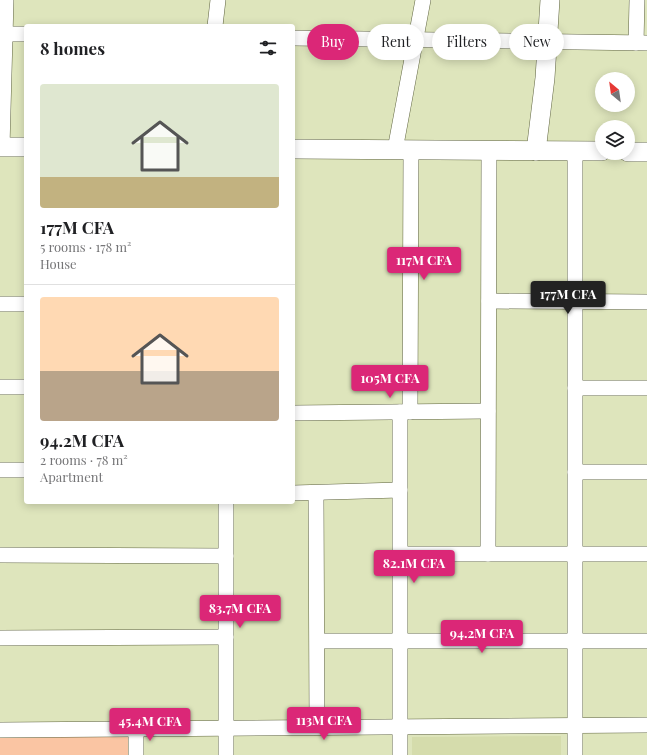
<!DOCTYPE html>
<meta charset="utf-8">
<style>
:root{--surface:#fff;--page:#f6f6f6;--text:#202124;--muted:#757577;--line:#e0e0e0;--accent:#db2777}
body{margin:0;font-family:"Playfair Display",serif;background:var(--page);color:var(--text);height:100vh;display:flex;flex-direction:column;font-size:15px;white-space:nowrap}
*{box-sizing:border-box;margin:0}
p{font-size:13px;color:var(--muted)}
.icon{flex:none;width:22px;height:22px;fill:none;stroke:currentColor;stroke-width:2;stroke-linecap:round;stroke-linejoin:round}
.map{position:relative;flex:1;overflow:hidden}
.details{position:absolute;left:24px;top:24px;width:271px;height:480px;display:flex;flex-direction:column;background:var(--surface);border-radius:4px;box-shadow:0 2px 10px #0003}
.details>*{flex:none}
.top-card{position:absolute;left:307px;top:24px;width:280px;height:36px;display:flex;gap:8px}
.needle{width:26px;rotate:331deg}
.tools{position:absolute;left:595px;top:72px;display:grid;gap:8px}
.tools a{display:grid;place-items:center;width:40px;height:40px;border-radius:50%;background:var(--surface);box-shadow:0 2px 10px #0003;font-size:20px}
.price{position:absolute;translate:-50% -34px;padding:0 9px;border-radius:4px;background:var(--accent);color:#fff;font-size:13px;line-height:26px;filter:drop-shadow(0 1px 2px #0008)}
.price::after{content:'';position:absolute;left:50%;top:24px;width:12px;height:9px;margin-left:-6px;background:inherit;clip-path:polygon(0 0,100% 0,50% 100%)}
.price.current{background:#222;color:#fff}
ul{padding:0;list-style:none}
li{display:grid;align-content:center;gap:8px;height:212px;padding:0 16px}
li+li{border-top:1px solid var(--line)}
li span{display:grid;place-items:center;height:124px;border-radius:4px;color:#555}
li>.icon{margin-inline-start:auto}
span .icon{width:72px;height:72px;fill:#fffc;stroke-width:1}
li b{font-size:17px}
h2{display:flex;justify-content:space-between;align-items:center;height:48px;padding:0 16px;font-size:17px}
.chip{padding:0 14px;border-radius:18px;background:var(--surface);box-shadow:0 2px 10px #0003;font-size:14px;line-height:36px}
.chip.current{background:var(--accent);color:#fff}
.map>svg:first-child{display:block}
.built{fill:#d5dcac}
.green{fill:#fac5a3}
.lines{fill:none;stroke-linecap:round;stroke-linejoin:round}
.minor-casing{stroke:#5f6440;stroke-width:16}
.tertiary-casing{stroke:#5f6440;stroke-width:20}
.minor{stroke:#fff;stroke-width:15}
.tertiary{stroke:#fff;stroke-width:19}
</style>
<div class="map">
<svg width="647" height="755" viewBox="0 0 647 755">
<rect width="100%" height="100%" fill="#dee5bc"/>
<path class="built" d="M561 736V755H412V737Z"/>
<path class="green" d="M130 735V755H0V736Z"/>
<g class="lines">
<defs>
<g id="minor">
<path d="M215 26 218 0"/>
<path d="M5 34H26"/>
<path d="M293 38 647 43"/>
<path d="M636 43 637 0"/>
<path d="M2 147 6 0"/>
<path d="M395 150 423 0"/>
<path d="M489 301 647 302"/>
<path d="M0 304H26"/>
<path d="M0 387H26"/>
<path d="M575 388H647"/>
<path d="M400 412V755"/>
<path d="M410 412 411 150"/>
<path d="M293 413 488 411"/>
<path d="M0 470H26"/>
<path d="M575 472H647"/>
<path d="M293 493 400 490"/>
<path d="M316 493 317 727"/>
<path d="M401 554H647"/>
<path d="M488 554 489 151"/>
<path d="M0 555 226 556"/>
<path d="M0 638 226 637"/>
<path d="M318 641H647"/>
<path d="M136 729V755"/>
<path d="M0 730 647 725"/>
<path d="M226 755V502"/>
<path d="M575 755V151"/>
</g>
<g id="tertiary">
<path d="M0 147H26"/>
<path d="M293 149 602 151"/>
<path d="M536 151 545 78 550 0"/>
<path d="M628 152H647"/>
</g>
</defs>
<use href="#minor" class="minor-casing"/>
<use href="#tertiary" class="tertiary-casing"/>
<use href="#minor" class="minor"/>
<use href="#tertiary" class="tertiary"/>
</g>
</svg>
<div class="tools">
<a><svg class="needle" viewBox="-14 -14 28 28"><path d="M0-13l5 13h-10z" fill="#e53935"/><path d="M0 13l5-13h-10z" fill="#757577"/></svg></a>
<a><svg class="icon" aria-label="layers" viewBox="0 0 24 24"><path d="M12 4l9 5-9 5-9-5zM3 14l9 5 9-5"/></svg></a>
</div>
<b class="price" style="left:424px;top:281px">117M CFA</b>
<b class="price current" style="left:568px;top:315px">177M CFA</b>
<b class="price" style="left:390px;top:399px">105M CFA</b>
<b class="price" style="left:414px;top:584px">82.1M CFA</b>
<b class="price" style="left:240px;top:629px">83.7M CFA</b>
<b class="price" style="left:482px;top:654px">94.2M CFA</b>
<b class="price" style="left:324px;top:741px">113M CFA</b>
<b class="price" style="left:150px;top:742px">45.4M CFA</b>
<div class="top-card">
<a class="chip current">Buy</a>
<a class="chip">Rent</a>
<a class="chip">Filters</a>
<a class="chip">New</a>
</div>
<section class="details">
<h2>8 homes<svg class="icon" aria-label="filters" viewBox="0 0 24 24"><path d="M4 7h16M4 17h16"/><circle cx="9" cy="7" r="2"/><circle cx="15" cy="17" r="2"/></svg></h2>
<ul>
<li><span style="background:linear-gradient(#dfe7d0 75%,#c2b280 0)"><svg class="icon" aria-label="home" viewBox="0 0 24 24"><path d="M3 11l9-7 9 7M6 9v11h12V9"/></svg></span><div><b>177M CFA</b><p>5 rooms · 178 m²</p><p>House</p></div></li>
<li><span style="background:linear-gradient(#ffd9b3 60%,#b9a48a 0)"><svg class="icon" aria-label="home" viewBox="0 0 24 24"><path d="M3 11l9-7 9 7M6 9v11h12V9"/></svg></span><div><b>94.2M CFA</b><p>2 rooms · 78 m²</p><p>Apartment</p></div></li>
</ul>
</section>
</div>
